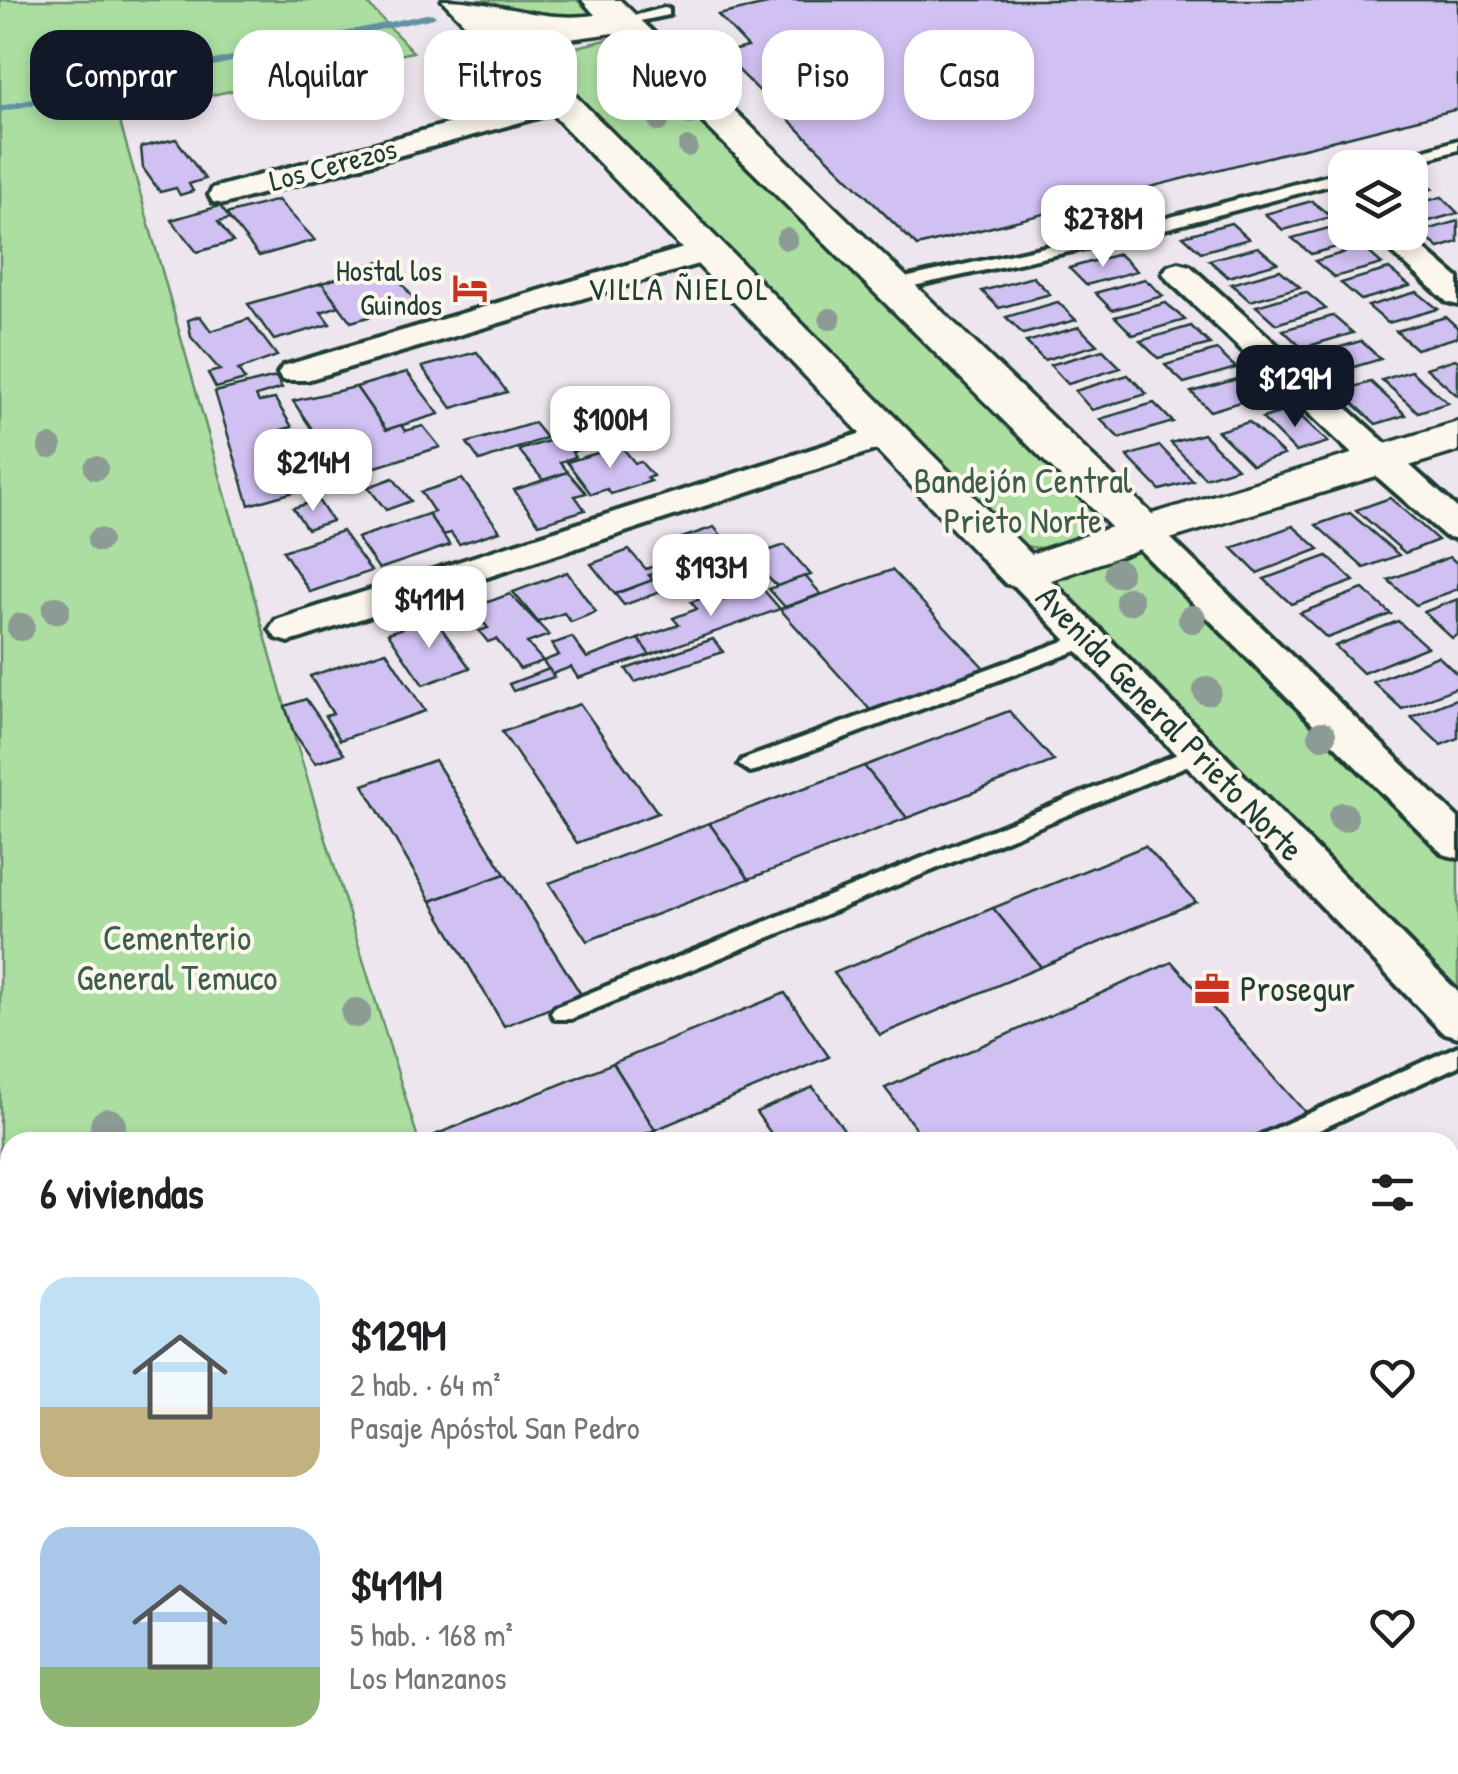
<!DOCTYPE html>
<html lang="es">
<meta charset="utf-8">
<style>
:root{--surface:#fff;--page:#f6f6f6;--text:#202124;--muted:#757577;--accent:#111827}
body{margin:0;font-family:"Patrick Hand",sans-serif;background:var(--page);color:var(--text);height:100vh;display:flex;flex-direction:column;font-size:38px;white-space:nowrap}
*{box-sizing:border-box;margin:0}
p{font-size:32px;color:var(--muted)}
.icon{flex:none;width:55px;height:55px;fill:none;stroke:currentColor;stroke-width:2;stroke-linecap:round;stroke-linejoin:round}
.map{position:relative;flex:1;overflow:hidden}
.details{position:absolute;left:0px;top:1132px;width:1460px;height:642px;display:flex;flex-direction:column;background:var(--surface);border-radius:30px 30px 0 0;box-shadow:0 5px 15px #0003}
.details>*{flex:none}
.top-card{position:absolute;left:30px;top:30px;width:1400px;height:90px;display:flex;gap:20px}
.fabs{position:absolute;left:1328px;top:150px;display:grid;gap:20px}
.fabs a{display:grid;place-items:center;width:100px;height:100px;border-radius:20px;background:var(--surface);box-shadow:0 5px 15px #0003;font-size:50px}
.price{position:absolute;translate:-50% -85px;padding:0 22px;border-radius:20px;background:#fff;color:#222;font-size:32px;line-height:65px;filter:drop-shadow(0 2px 5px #0008)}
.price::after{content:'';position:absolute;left:50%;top:60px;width:30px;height:22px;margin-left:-15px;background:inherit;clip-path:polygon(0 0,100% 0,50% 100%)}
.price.on{background:var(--accent);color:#fff}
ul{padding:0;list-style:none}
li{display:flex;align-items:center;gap:30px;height:250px;padding:0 40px}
li span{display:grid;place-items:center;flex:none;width:280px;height:200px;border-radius:30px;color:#555}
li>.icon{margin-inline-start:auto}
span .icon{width:120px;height:120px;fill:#fffc;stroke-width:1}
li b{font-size:42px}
h2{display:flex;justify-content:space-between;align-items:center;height:120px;padding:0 40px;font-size:42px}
.pill{padding:0 35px;border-radius:30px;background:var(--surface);box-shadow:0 5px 15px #0003;font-size:35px;line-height:90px}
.pill.on{background:var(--accent);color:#fff}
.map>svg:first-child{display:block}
.green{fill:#abdea0;stroke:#658e6a;stroke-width:2.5}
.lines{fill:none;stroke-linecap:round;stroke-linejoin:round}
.stream{fill:#6292a4;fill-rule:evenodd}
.building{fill:#d1c0f2;stroke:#1f3d34;stroke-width:2.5}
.lane-casing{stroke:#1f3d34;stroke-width:8}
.street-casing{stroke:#1f3d34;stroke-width:8}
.secondary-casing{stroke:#1f3d34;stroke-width:7}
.lane{fill:#fbf7ec;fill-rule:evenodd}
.street{fill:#fbf7ec;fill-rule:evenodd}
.secondary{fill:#fbf7ec;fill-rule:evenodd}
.tree{fill:#8c9b94}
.labels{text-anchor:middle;stroke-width:8;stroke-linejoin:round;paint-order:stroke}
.far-street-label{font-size:30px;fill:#1f3d34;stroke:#fbf7ec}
.far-poi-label{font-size:30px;fill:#1f3d34;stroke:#fbf7ec;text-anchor:end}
.far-neighbourhood-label{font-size:32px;letter-spacing:2.5px;fill:#1f3d34;stroke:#fbf7ec}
.park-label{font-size:35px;fill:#3b5d4a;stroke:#fbf7ec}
.street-label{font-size:35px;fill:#1f3d34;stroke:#fbf7ec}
.poi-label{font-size:35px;fill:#1f3d34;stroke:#fbf7ec;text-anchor:start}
</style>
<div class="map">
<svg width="1458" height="1774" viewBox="0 0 1458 1774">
<rect width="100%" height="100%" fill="#eee6ee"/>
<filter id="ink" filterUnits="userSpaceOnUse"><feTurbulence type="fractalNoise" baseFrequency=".01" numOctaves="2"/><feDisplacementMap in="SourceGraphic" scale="20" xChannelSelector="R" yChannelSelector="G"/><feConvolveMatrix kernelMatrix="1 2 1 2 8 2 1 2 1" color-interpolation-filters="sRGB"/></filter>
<g filter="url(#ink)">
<g class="green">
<path d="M0 0H364L413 52 118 115 285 706 419 1142H10V1765H130L5 1774H0Z"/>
<path d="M477 0H577L598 20 489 13Z"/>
<path d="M614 38 1095 513 1096 526C1065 552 1044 552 1006 542L743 276 540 56Z"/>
<path d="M1139 543 1458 860V1002L1041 576Z"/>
</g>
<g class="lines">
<path class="stream" d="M431 13 436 16 434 18 0 112V106Z"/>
</g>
<g class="building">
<path d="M785 0H1458V109L917 246 721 53 748 47 718 15Z"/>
<path d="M176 139 205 179 189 184 193 191 180 195 176 188 160 192 143 168 141 147Z"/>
<path d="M1413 174 1432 189 1410 195Z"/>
<path d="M1442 197 1458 213 1415 225 1410 221V205Z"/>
<path d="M278 200 315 240 259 256 226 214Z"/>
<path d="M1312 201 1331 217 1283 230 1265 214Z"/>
<path d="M220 206 230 219 218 222 233 242 197 252 171 220Z"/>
<path d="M1458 221V242L1439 248 1419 232Z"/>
<path d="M1231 223 1249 239 1201 252 1183 236Z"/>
<path d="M1340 225 1359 241 1311 254 1292 238Z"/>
<path d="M1258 247 1277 263 1228 277 1209 260Z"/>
<path d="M1363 247 1382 264 1334 277 1315 261Z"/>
<path d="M1119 254 1137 271 1086 285 1069 268Z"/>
<path d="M384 260 417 303 351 322 322 283 341 277 338 273Z"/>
<path d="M1389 269 1410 286 1361 300 1341 283Z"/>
<path d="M1280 270 1300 287 1250 301 1231 284Z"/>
<path d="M1033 277 1050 294 999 308 982 291Z"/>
<path d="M1145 279 1163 296 1112 310 1095 293Z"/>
<path d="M322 283 339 306 321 312 330 324 274 340 248 304Z"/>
<path d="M1306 292 1326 309 1276 324 1256 306Z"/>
<path d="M1417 292 1438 309 1388 323 1368 306Z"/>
<path d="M1058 302 1076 320 1023 334 1006 317Z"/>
<path d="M1166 303 1185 320 1133 335 1115 317Z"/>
<path d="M200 316 211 331 249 319 277 356 238 370 245 380 216 388 208 373 220 370 191 337 188 320Z"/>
<path d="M1333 316 1353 333 1302 348 1283 330Z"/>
<path d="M1446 317 1458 328V337L1416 349 1396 331Z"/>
<path d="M1191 326 1210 344 1158 358 1140 341Z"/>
<path d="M1079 327 1097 345 1044 360 1026 342Z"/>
<path d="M1361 341 1381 359 1330 374 1310 356Z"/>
<path d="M1103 350 1121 368 1068 384 1050 365Z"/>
<path d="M1217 350 1236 368 1184 383 1165 365Z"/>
<path d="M477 352 507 392 452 408 422 367Z"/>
<path d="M1455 359 1458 361V396L1426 368Z"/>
<path d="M1411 371 1448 403 1418 412 1382 380Z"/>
<path d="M407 372 439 414 386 430 356 387Z"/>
<path d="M1128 375 1147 394 1092 410 1075 391Z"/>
<path d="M276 377 282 388 256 396 259 402 275 399 292 427 281 430 286 440 275 444 300 476 331 466 339 479 249 505 215 392Z"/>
<path d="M1244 377 1263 395 1210 411 1191 392Z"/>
<path d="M1371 382 1406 415 1376 424 1340 391Z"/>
<path d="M356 387 386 430 401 425 405 431 423 426 440 447 376 467 361 446 330 456 293 401Z"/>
<path d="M1154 403 1173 422 1119 438 1100 419Z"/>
<path d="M1293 409 1328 442 1296 452 1262 418Z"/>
<path d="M1249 422 1284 455 1252 465 1218 431Z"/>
<path d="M534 423 546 438 480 461 467 443Z"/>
<path d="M1203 434 1237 468 1205 478 1171 443Z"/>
<path d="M568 435 580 449 572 452 575 457 560 462 568 472 543 480 519 450Z"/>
<path d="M621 446 635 463 641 462 653 476 647 478 651 481 611 494 607 489 591 494 567 462Z"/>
<path d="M1160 446 1193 481 1160 490 1127 456Z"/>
<path d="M568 472 586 493 575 496 585 510 539 524 514 490Z"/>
<path d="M393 478 411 501 386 510 368 487Z"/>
<path d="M462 479 500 531 459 544 451 533 443 535 428 514 434 512 421 492Z"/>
<path d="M1390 498 1438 540 1405 553 1356 510Z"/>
<path d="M318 500 332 521 307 529 293 508Z"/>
<path d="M1350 513 1399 555 1364 568 1316 525Z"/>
<path d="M428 514 450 545 379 569 357 538Z"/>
<path d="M1293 526 1319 549 1257 573 1232 548Z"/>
<path d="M714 527 739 556 725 561 737 574 730 577 737 585 708 595 701 587 684 594 655 559 681 550 673 541Z"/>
<path d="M342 531 371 571 310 592 283 551Z"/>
<path d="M785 545 811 575 777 586 747 558Z"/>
<path d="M629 550 646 569 659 564 664 570 649 575 653 580 615 594 591 564Z"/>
<path d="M1327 556 1354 581 1291 604 1264 579Z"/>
<path d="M1450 557 1458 564V589L1416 605 1388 580Z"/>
<path d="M664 570 677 586 624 605 615 594 653 580 649 575Z"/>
<path d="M892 570 984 668 872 712 780 609Z"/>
<path d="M567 572 596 612 571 622 564 613 538 622 513 592Z"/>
<path d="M805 576 821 594 785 607 769 589Z"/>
<path d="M761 587 780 609 650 655 638 639 679 625 673 618 697 609 691 602 706 597 712 604Z"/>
<path d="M1363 589 1391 614 1327 638 1300 613Z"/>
<path d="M510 594 549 635 527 643 543 661 520 669 496 639 488 642 479 631 488 628 471 608Z"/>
<path d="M1458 599V635L1452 638 1424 612Z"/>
<path d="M434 618 470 668 423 685 388 633Z"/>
<path d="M1398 621 1427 647 1363 673 1335 646Z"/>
<path d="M572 637 587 658 638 639 650 655 578 678 571 667 552 674 543 661 559 655 552 644Z"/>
<path d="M713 639 723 652 635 682 626 669Z"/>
<path d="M386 651 425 711 340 740 325 716 333 714 310 676Z"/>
<path d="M1438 656 1458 675V687L1402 709 1373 682Z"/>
<path d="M549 669 554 677 513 691 509 684Z"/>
<path d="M1458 698V738L1441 745 1411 717Z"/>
<path d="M306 699 344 754 315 763 294 733 285 706Z"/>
<path d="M580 704 658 813 577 843 502 732Z"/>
<path d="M1009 711 1054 761 907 818 864 766Z"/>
<path d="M435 760 505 874 431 901 363 785Z"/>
<path d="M864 766 907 818 749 879 709 823Z"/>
<path d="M709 823 749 879 587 941 549 883Z"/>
<path d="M1145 846 1196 902 1041 967 993 908Z"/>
<path d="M505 874 582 996 504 1026 431 901Z"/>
<path d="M993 908 1041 967 880 1035 834 973Z"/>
<path d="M1172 962 1305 1112 1241 1142H926L885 1088Z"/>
<path d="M785 993 829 1057 655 1130 613 1063Z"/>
<path d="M613 1063 655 1130 625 1142H438L435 1135Z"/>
<path d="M813 1087 853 1142H777L756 1112Z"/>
</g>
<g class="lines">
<defs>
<g id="lane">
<path d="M664 8 669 9V15L621 25 614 21Z"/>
<path d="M1458 140V150L1395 168H1367Z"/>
<path d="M1345 171V181L1127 239 891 291 882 286 891 281 1125 229Z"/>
<path d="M1088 632 1095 634 1098 639 1095 644 758 770 750 772 739 765 742 760Z"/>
<path d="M1200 745 1208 747 1211 752 1208 757 571 1019H555L551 1013 555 1007Z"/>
<path d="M1458 1046V1066L1293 1142H1258L1261 1135Z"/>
<path d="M643 1765H673L676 1774H646Z"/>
</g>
<g id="street">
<path d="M558 94 568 97 573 103 568 109 224 204 213 202 209 195 213 188Z"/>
<path d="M1370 232H1404L1458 278V305L1447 302Z"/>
<path d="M704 242 715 245 720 252 715 259 307 380H283L278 373 283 366Z"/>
<path d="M1179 263 1190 266 1458 509V539L1445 536 1367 468 1168 280 1163 273 1168 266Z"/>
<path d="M884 426 896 429 901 436 896 443 302 638 289 642 276 638 270 629 276 620Z"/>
<path d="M1143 521 1156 524 1458 818V858L1443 854 1130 540 1125 532 1130 524Z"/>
<path d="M1023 561 1036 565 1458 992V1037L1442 1032 1010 581 1004 573 1010 565Z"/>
</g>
<path id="secondary" d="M442 0C497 0 538 23 595 15L582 0H620L1152 514 1458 422V451L1160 542 1040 584 1023 588 1006 584ZM613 33 1111 527 1031 554 514 34 562 40Z"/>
</defs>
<use href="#lane" class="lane-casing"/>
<use href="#street" class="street-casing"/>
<use href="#secondary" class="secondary-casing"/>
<use href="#lane" class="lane"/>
<use href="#street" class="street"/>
<use href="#secondary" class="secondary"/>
</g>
<g class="tree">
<circle cx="613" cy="76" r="10"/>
<circle cx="638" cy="98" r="10"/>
<circle cx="690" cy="115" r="10"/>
<circle cx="659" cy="122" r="10"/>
<circle cx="688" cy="147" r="10"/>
<circle cx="787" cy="239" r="11"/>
<circle cx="830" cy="319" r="11"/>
<circle cx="50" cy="447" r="12"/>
<circle cx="96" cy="468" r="12"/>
<circle cx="99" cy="540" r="12"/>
<circle cx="1118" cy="573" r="14"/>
<circle cx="1129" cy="601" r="14"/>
<circle cx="56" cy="610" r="14"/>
<circle cx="1192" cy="619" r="14"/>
<circle cx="21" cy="627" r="14"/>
<circle cx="1207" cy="691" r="14"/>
<circle cx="1322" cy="735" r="14"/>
<circle cx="1343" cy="817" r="15"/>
<circle cx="356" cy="1013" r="15"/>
<circle cx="108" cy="1126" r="18"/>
</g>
</g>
<defs>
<symbol id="hotel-bare" viewBox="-9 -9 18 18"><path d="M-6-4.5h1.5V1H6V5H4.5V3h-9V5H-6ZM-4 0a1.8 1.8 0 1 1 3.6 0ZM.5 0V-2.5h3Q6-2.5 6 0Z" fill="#c8321e" stroke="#fbf7ec" stroke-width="2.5" paint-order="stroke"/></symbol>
<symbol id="office-bare" viewBox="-9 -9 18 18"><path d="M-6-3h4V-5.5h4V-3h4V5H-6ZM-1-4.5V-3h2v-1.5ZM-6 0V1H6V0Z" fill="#c8321e" stroke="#fbf7ec" stroke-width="2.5" paint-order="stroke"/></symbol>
</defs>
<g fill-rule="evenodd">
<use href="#hotel-bare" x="445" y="263" width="50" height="50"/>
<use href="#office-bare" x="1187" y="964" width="50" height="50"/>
</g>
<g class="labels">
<g class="far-street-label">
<text transform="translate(333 165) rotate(-15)" y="10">Los Cerezos</text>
</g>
<g class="far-poi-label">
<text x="442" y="281">Hostal los<tspan x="442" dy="34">Guindos</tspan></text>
</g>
<g class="far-neighbourhood-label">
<text x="679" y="300">VILLA ÑIELOL</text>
</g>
<g class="park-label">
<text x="1023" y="493">Bandejón Central<tspan x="1023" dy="40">Prieto Norte</tspan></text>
<text x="177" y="950">Cementerio<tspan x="177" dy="40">General Temuco</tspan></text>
</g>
<g class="street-label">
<text transform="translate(1170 723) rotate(46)" y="12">Avenida General Prieto Norte</text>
</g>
<g class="poi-label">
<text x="1240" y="1001">Prosegur</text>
</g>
</g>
</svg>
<div class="fabs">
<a><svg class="icon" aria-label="layers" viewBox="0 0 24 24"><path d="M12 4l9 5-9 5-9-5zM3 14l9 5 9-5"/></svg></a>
</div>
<b class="price" style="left:1103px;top:270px">$278M</b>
<b class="price on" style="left:1295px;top:430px">$129M</b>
<b class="price" style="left:610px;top:471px">$100M</b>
<b class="price" style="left:313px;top:514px">$214M</b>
<b class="price" style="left:711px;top:619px">$193M</b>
<b class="price" style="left:429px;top:651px">$411M</b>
<div class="top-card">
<a class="pill on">Comprar</a>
<a class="pill">Alquilar</a>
<a class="pill">Filtros</a>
<a class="pill">Nuevo</a>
<a class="pill">Piso</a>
<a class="pill">Casa</a>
</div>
<section class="details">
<h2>6 viviendas<svg class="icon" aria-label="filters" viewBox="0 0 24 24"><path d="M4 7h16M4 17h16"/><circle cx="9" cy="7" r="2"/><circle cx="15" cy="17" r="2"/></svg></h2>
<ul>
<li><span style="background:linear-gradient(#bfe0f5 65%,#c2b280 0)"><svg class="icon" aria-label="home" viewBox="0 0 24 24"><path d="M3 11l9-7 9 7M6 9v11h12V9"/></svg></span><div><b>$129M</b><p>2 hab. · 64 m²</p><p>Pasaje Apóstol San Pedro</p></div><svg class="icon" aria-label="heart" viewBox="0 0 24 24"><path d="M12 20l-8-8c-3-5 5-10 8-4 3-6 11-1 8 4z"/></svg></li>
<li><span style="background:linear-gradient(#a9c7e8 70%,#8fb573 0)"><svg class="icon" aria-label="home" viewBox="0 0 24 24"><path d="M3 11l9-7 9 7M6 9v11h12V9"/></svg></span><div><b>$411M</b><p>5 hab. · 168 m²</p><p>Los Manzanos</p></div><svg class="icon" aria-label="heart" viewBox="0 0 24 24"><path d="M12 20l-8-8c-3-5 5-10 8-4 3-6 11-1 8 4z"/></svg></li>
</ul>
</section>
</div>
